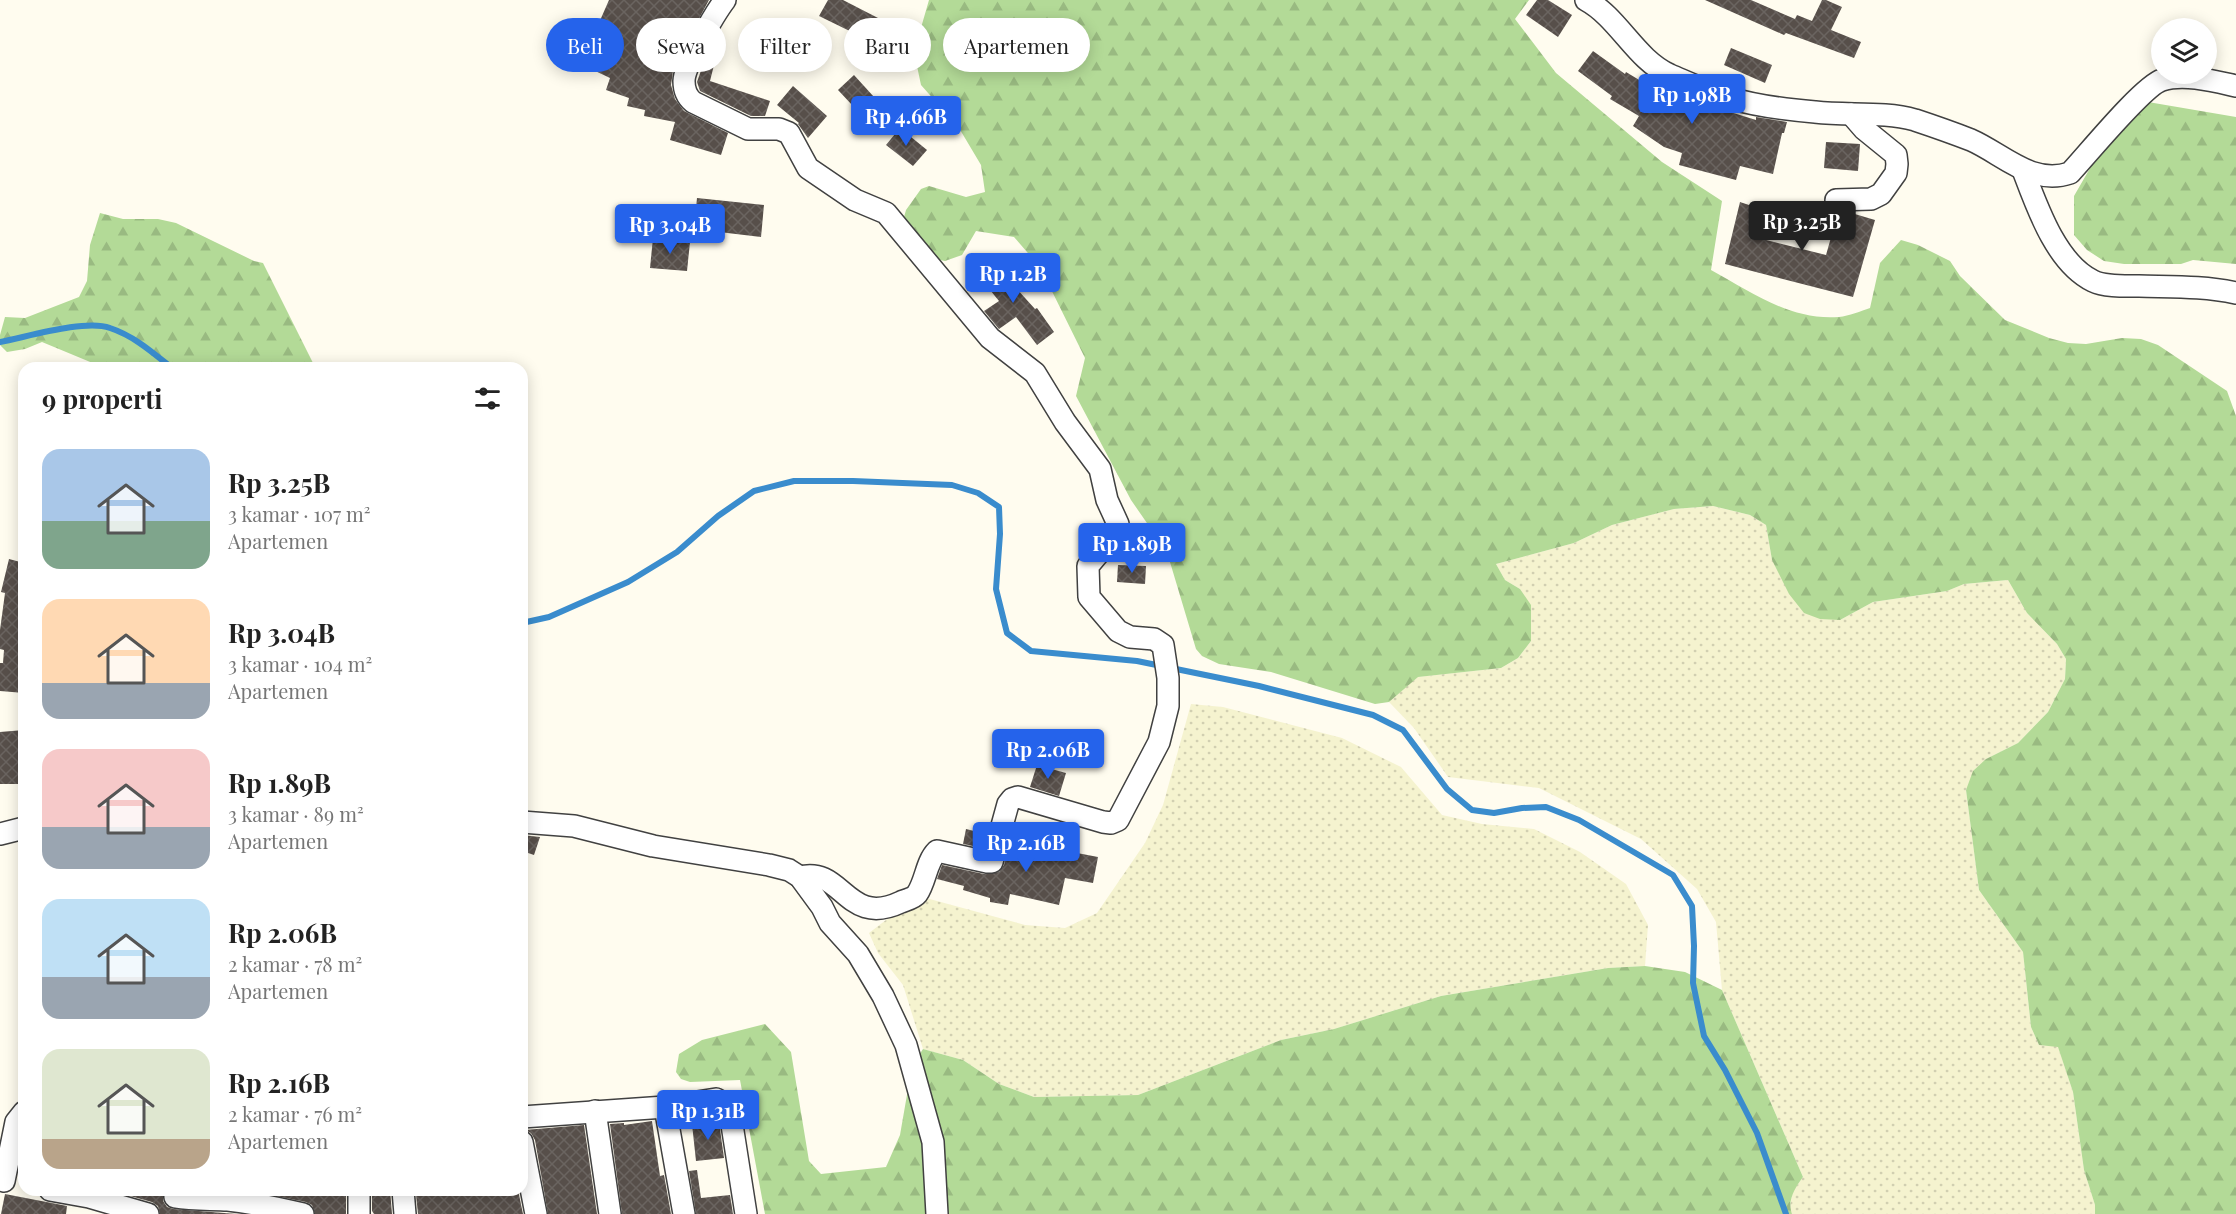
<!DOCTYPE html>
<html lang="id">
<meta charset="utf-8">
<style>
:root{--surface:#fff;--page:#f6f6f6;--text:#222;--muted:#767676;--accent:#2563eb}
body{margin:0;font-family:"Playfair Display",serif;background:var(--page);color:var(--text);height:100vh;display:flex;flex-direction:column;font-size:22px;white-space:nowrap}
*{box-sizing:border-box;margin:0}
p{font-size:20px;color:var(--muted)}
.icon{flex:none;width:33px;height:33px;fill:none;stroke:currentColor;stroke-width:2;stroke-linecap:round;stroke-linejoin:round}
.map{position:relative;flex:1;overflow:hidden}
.sheet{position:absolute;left:18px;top:362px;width:510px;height:834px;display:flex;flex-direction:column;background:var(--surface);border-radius:18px;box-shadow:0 3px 15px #0003}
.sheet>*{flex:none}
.hud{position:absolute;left:546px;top:18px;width:570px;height:54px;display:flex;gap:12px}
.fabs{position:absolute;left:2151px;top:18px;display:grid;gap:12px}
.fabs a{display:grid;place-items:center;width:66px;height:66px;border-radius:50%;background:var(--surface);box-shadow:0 3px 15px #0003;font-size:30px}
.price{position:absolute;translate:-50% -51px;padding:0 14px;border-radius:6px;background:var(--accent);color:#fff;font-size:20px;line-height:39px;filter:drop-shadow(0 2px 3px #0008)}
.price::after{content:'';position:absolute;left:50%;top:36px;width:18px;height:14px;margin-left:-9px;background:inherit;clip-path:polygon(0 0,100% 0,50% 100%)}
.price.current{background:#222;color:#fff}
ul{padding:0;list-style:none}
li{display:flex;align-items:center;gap:18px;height:150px;padding:0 24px}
li span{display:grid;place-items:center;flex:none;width:168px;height:120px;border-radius:18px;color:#555}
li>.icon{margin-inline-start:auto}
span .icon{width:72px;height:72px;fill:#fffc;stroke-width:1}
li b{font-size:26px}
h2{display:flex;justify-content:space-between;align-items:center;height:72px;padding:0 24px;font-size:26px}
.pill{padding:0 21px;border-radius:27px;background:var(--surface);box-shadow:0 3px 15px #0003;font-size:21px;line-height:54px}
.pill.current{background:var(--accent);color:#fff}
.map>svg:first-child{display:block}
.farmland{fill:url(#farmland-dots)}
.forest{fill:url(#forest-firs)}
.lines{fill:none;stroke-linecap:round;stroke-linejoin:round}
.stream{stroke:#3a8ccd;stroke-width:6}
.building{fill:url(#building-cross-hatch)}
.street-casing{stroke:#414141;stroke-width:24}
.street{stroke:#fff;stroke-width:21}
</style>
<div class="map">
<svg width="2236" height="1214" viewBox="0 0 2236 1214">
<defs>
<pattern id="farmland-dots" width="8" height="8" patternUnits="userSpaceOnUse" patternTransform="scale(1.5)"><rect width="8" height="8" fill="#f5f3cf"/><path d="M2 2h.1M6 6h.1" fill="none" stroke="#d1cfb1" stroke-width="1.8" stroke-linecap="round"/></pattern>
<pattern id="forest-firs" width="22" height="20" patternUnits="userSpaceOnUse" patternTransform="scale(1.5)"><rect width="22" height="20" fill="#b3da97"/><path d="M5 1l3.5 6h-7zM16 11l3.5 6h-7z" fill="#99ba81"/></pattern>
<pattern id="building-cross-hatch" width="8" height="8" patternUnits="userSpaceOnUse" patternTransform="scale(1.5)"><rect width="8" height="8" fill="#574f4a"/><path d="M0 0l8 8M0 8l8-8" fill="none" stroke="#6a6460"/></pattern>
</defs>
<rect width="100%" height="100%" fill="#fffcef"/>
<g class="farmland">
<path d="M1713 506 1750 515 1766 525 1772 560 1840 620 1873 602 1947 591 1964 584 2008 580 2027 613 2057 644 2066 659 2065 679 2048 712 2018 743 1986 759 1966 790 1979 890 2023 952 2031 1027 2039 1045 2058 1046 2073 1092 2084 1170 2095 1205V1214H1792L1790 1210 1792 1192 1803 1177 1722 990 1716 922 1697 889 1641 839 1539 788 1448 777 1414 728 1389 702 1417 677 1501 668 1518 658 1531 641 1520 589 1505 580 1496 564 1574 543 1612 525 1674 509Z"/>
<path d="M1191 704 1223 707 1342 738 1401 767 1442 815 1482 824 1534 829 1580 852 1626 884 1648 925 1645 966 1608 968 1441 996 1334 1029 1281 1040 1138 1095 1034 1097 999 1084 963 1060 923 1049 903 985 878 953 869 933 886 920 926 898 1025 925 1065 928 1097 913 1145 843 1163 805Z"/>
</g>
<g class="forest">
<path d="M929 0H1529L1515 19 1556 73 1662 162 1722 201 1711 270C1751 292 1791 321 1839 317 1849 316 1861 311 1870 308L1880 263 1901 240 1918 245 1950 261 1960 276 2005 320 2049 338 2068 343 2086 344 2122 338 2141 339 2158 345 2227 391 2236 416V1214H2095V1205L2084 1170 2073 1092 2058 1047 2039 1045 2031 1027 2023 952 1979 890 1966 790 1973 771 1986 759 2018 743 2048 712 2065 679 2066 659 2057 644 2027 613 2008 580 1964 584 1947 591 1873 602 1840 620 1820 619 1804 613 1789 594 1772 560 1766 525 1750 515 1713 506 1674 509 1612 525 1574 543 1496 564 1505 580 1520 589 1531 605V641L1518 658 1501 668 1418 677 1389 702 1375 704 1271 672 1219 664 1202 656 1196 649 1167 552 1131 500 1076 396 1085 358 1040 267 1014 237 976 231 962 255 945 261 915 255 900 231 906 210 921 189 929 186 966 197 985 192 981 165 959 128 921 85 914 52Z"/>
<path d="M2148 102 2236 117V264L2193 260 2181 264H2124L2104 261 2087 250 2074 235V196L2093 163 2127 122Z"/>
<path d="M100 213 123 219H158L176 223 254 261 263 263 315 367H113L95 364 42 342 25 349 7 352 0 345V335L5 317 25 318 79 297 87 281 90 245Z"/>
<path d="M1645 966 1685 972 1722 990 1803 1177C1795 1188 1787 1200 1792 1214H765L740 1080 690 1082 681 1079 676 1072 679 1054 702 1040 765 1024 791 1052 809 1161 821 1174 886 1167 900 1135 912 1066 923 1049 963 1060 999 1084 1034 1097 1138 1095 1281 1040 1334 1029 1441 996 1608 968Z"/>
</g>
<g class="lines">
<g class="stream">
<path d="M0 342C27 337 85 319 110 328 134 336 152 352 172 368"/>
<path d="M522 623 549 617 628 582 677 552 718 516 754 491 794 481H853L952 485 978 493 999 507 1000 534 996 589 1007 633 1031 651 1137 661 1259 686 1373 715 1403 730 1447 789 1472 810 1494 813 1522 808 1546 807 1579 820 1673 875 1692 906 1694 946 1693 983 1704 1036 1725 1070 1757 1133 1786 1214"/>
</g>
</g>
<g class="building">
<path d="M609 0H709L677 59 673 71 671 85 675 99 684 111 728 133 721 155 670 140 675 122 644 116 645 110 627 106 629 98 606 90 610 78 589 68 594 56 589 54 597 33 595 32Z"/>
<path d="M828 0H843L878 18 866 39 819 16Z"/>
<path d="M1537 0H1548L1572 15 1558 37 1526 15Z"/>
<path d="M1705 0H1751L1795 19 1797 15 1812 21 1822 0H1826L1842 7 1831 30 1861 42 1854 58 1786 33 1784 35Z"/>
<path d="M1731 48 1772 65 1765 83 1724 65Z"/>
<path d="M1593 51 1625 74 1626 72 1669 98 1673 90 1698 102 1756 120V117L1787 122 1784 133H1782L1773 174 1740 166 1736 180 1679 165 1682 153 1664 147 1633 126 1639 116 1610 99 1612 96 1578 71Z"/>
<path d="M705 59 715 61 710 81 770 101 765 116H751L700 91 697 82Z"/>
<path d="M854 75 884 108 868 122 838 90Z"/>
<path d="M793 86 827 116 808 138 798 124 799 123 777 105Z"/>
<path d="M900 128 927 150 913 166 886 145Z"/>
<path d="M1826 142 1860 144 1858 171 1824 168Z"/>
<path d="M697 198 764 205 761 237 694 229Z"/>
<path d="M1740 202 1770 212 1762 239 1826 255 1838 213 1848 212 1875 220 1853 297 1725 264Z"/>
<path d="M653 238 690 242 687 271 650 268Z"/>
<path d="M995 260 1010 277 1008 279 1035 309 1037 308 1054 332 1037 345 1016 317 999 329 984 311 999 301 977 274Z"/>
<path d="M9 559 24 563V587L19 607H24V693L0 691V663H3L4 650 0 649V630L5 593 1 592Z"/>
<path d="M1118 565 1146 566 1145 584 1117 582Z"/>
<path d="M24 730V784H0V732Z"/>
<path d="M1037 765 1066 773 1059 796 1030 787Z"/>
<path d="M966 829 986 834 983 848 963 844Z"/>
<path d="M522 835 540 837 534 855 522 851Z"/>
<path d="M1013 835 1052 846 1051 848 1098 857 1093 883 1065 878 1059 905 1010 894 1008 905 990 902V898L963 890 964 886 937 879 942 865 984 874 999 872 1004 865Z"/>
<path d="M652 1121 660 1176 664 1175 671 1214H622L610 1124 624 1123V1125Z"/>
<path d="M719 1122 724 1158 696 1161 692 1124Z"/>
<path d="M584 1125 597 1214H548L535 1140 531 1133 525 1130Z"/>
<path d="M697 1170 701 1198 730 1195 733 1214H696L689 1171Z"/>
<path d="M109 1190H165L163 1201 167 1207 173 1209 237 1214H160L158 1206 152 1202Z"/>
<path d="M245 1190H346V1214H315L312 1205 306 1202Z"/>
<path d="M372 1190H390L392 1214H374L372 1211Z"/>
<path d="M446 1190H518L523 1214H418L416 1194Z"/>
<path d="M5 1194 67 1206 66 1214H1Z"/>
</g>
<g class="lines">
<defs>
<g id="street">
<path d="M725 0C715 13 684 66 684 81 684 90 687 97 693 102L748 129H779L789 133 808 168 855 200 886 213 990 338 1035 373 1065 422 1100 469 1107 500 1118 524 1114 535 1088 566 1089 597 1118 631 1130 637 1154 639 1163 645 1168 678V706L1159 742 1118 820 1111 823 1103 822 1018 797 1012 799 1008 804 992 862H987L937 851C926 862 926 881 917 894 914 898 906 900 901 902 846 928 843 866 800 877"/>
<path d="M1586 0C1619 18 1635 59 1670 75 1689 83 1710 93 1730 98 1753 105 1791 110 1815 112 1848 116 1883 111 1915 120 1933 126 1953 133 1971 140 2003 154 2032 186 2070 173 2087 155 2143 86 2162 80 2184 73 2214 81 2236 86"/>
<path d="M2023 170C2037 207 2056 263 2093 281 2105 287 2126 286 2139 286 2172 287 2204 286 2236 293"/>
<path d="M1836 200 1871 199 1881 194 1896 173 1897 164 1896 155 1864 129 1851 114"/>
<path d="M522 822 574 826 653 846 769 865 789 870 800 877 822 907 830 923 858 954 883 996 906 1045 933 1142 937 1214"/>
<path d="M0 834 24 828"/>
<path d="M665 1107 684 1214"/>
<path d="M595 1111 610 1214"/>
<path d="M522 1117 665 1107 716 1099 725 1104 730 1112 746 1214"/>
<path d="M522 1142 536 1214"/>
<path d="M4 1181 16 1122 24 1112"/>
<path d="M50 1190 89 1197 148 1214"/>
<path d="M359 1190V1214"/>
<path d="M403 1190 405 1214"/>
<path d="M175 1197C193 1200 210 1199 228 1200 253 1203 278 1208 303 1214"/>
</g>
</defs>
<use href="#street" class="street-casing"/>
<use href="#street" class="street"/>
</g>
</svg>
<div class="fabs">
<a><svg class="icon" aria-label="layers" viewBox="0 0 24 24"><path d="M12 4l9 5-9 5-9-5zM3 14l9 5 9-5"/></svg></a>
</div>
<b class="price" style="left:1692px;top:125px">Rp 1.98B</b>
<b class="price" style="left:906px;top:147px">Rp 4.66B</b>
<b class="price current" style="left:1802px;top:252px">Rp 3.25B</b>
<b class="price" style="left:670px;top:255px">Rp 3.04B</b>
<b class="price" style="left:1013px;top:304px">Rp 1.2B</b>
<b class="price" style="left:1132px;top:574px">Rp 1.89B</b>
<b class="price" style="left:1048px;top:780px">Rp 2.06B</b>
<b class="price" style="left:1026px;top:873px">Rp 2.16B</b>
<b class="price" style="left:708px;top:1141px">Rp 1.31B</b>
<div class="hud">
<a class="pill current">Beli</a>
<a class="pill">Sewa</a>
<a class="pill">Filter</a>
<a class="pill">Baru</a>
<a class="pill">Apartemen</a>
</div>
<section class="sheet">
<h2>9 properti<svg class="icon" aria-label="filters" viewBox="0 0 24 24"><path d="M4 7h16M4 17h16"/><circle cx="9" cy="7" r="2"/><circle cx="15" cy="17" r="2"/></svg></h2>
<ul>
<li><span style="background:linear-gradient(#a9c7e8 60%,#7fa58c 0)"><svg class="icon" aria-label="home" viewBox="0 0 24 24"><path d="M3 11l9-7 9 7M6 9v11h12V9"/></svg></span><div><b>Rp 3.25B</b><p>3 kamar · 107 m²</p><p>Apartemen</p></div></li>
<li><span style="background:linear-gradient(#ffd9b3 70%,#9aa5b1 0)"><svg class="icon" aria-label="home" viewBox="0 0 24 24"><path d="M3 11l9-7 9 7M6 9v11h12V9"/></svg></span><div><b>Rp 3.04B</b><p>3 kamar · 104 m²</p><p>Apartemen</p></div></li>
<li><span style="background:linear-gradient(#f6c9c9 65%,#9aa5b1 0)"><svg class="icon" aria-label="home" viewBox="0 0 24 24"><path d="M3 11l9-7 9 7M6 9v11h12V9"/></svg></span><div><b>Rp 1.89B</b><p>3 kamar · 89 m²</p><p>Apartemen</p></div></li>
<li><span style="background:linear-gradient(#bfe0f5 65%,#9aa5b1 0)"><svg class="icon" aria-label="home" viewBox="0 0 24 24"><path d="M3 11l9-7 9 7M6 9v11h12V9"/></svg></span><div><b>Rp 2.06B</b><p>2 kamar · 78 m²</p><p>Apartemen</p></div></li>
<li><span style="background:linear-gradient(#dfe7d0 75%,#b9a48a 0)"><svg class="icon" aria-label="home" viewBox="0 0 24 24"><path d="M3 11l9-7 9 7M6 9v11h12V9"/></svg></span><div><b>Rp 2.16B</b><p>2 kamar · 76 m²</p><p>Apartemen</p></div></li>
</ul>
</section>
</div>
